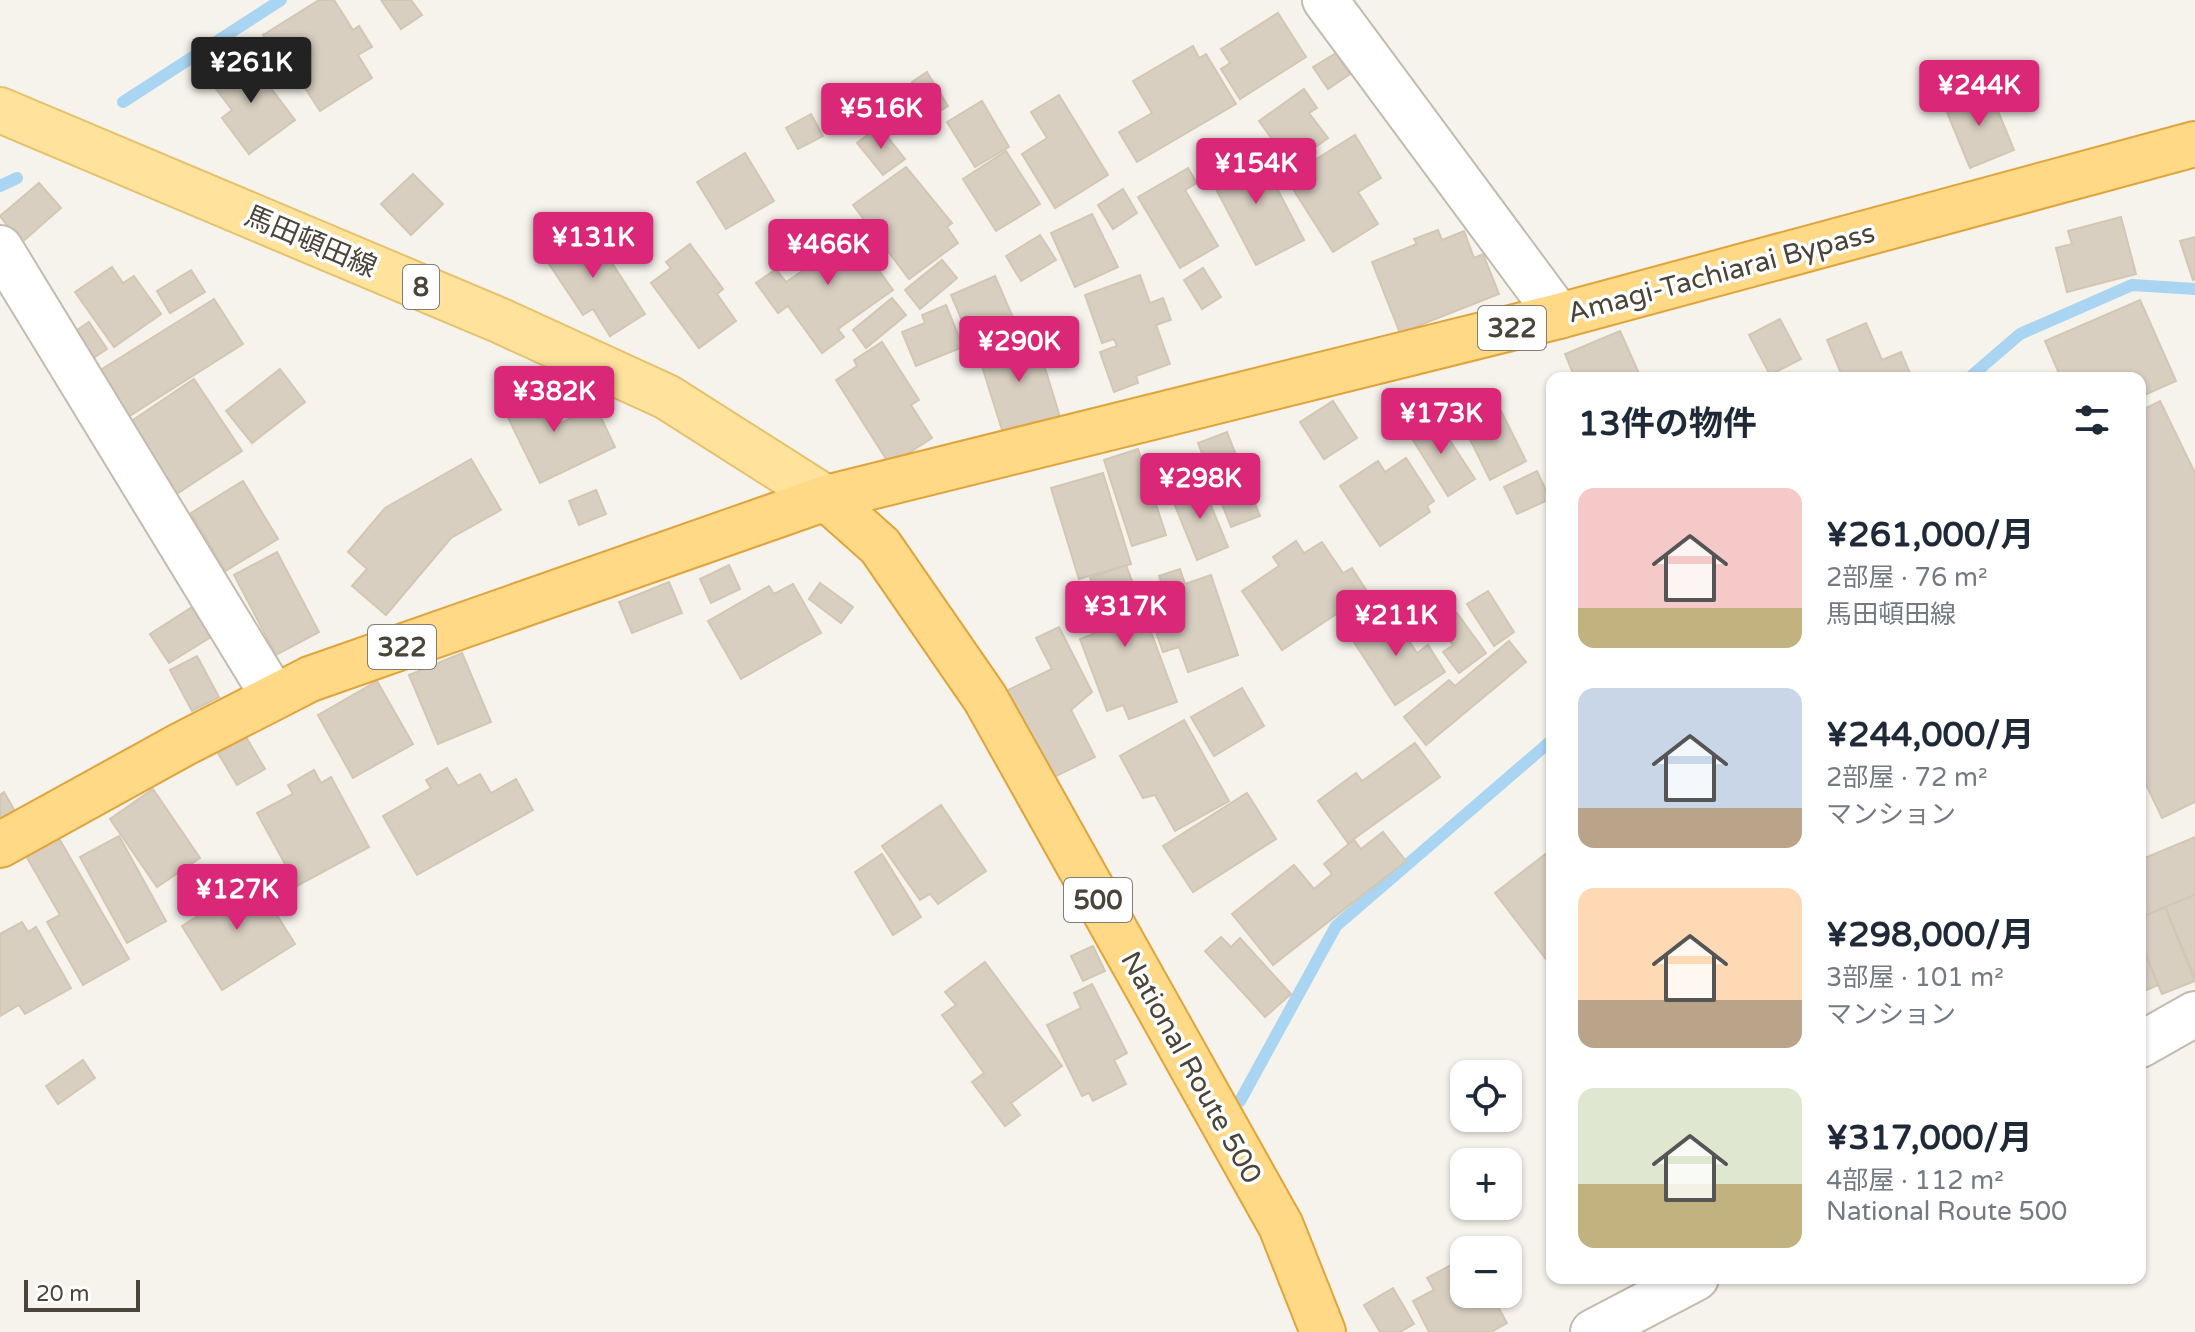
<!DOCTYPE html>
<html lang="ja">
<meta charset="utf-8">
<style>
:root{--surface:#fff;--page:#f2f2f3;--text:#1f2937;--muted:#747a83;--accent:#db2777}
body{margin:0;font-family:"Varela Round","Noto Sans JP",sans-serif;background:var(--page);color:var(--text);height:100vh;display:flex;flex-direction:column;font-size:30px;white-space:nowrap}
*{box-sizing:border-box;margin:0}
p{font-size:26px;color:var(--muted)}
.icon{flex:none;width:44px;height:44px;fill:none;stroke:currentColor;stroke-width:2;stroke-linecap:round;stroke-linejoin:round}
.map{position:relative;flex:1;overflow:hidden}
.side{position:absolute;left:1546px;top:372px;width:600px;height:912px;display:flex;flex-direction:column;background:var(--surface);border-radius:16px;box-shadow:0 2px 6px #0004}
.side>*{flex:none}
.buttons{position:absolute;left:1450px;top:1060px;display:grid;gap:16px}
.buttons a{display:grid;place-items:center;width:72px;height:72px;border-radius:16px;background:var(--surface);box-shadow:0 2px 6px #0004;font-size:40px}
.scale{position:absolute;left:24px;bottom:20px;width:116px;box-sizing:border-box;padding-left:8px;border:4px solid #4b4439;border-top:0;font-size:22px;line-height:28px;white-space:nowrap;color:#4b4439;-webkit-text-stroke:6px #fff;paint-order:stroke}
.price{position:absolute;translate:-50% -68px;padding:0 18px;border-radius:8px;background:var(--accent);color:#fff;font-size:26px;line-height:52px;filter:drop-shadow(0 2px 4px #0008)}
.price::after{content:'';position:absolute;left:50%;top:48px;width:24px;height:18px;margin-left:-12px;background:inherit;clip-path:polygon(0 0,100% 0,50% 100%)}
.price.active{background:#222;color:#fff}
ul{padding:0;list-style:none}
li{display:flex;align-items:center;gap:24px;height:200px;padding:0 32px}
li span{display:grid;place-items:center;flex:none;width:224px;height:160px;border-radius:16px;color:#555}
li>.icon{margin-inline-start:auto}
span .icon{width:96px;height:96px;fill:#fffc;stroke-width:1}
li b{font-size:34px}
h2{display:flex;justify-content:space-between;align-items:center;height:96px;padding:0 32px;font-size:34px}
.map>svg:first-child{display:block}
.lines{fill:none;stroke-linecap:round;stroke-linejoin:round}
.stream{stroke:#a9d4f2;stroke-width:12}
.building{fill:#d8cfc1;stroke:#d3c7b4;stroke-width:2}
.minor-casing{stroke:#c2bbae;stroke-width:48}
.primary-casing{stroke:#e6c16a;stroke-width:48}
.trunk-casing{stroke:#e0a43c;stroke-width:48}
.minor{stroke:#fff;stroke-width:44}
.primary{stroke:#ffe39c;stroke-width:44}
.trunk{stroke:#ffd985;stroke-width:44}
.labels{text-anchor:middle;stroke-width:7;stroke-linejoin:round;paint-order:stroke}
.shield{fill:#fff;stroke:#817c74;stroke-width:2}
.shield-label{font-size:26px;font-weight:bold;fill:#4b4439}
.street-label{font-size:28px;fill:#4b4439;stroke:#fff}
</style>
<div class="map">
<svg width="2195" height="1332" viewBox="0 0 2195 1332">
<rect width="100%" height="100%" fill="#f6f3ec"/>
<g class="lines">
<g class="stream">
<path d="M123 102 281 0"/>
<path d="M0 186 17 178"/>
<path d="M1969 378 2020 334 2132 285 2195 289"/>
<path d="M1240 1101 1336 926 1552 740"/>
</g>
</g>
<g class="building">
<path d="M319 0H334L353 30 359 26 372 47 358 55 372 78 320 111 290 65 284 69 263 35Z"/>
<path d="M381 0H411L422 15 401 29Z"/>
<path d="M1278 13 1306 57 1240 99 1221 69 1230 63 1221 49Z"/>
<path d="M1193 46 1199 58 1206 54 1236 104 1137 162 1119 132 1152 113 1133 81Z"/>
<path d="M1336 53 1350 74 1328 89 1313 67Z"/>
<path d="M246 55 295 120 249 154 222 118 232 110 210 81Z"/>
<path d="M927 72 948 106 932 116 912 82Z"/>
<path d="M1988 87 2014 150 1970 168 1944 105Z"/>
<path d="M1304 89 1317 108 1309 113 1328 138 1291 165 1259 121Z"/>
<path d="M1059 95 1108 175 1055 208 1022 154 1047 138 1031 112Z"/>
<path d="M982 101 1009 147 975 167 947 122Z"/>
<path d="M811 114 823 136 798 149 786 128Z"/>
<path d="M879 126 905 159 883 175 857 143Z"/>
<path d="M1355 135 1381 178 1358 192 1378 224 1333 252 1286 178Z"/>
<path d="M1256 148 1304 240 1256 265 1207 172Z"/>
<path d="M1006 151 1040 204 996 231 963 179Z"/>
<path d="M745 153 774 201 726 229 697 182Z"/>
<path d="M906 167 952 223 947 227 958 243 909 279 853 205Z"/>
<path d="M1188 168 1197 183 1185 190 1218 246 1180 268 1138 197Z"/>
<path d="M413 174 443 204 411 235 381 204Z"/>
<path d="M39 183 61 208 21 243 0 216Z"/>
<path d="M1123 189 1137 213 1113 229 1098 205Z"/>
<path d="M1092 214 1118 267 1075 287 1051 233Z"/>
<path d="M2121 217 2136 274 2067 292 2056 248 2072 244 2068 231Z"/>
<path d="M586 223 645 314 610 336 593 309 583 315 541 252Z"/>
<path d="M833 226 842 239 852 233 893 290 838 329 844 337 822 353 788 306 778 313 756 283 776 269 786 282 811 265 800 250Z"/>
<path d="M1438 230 1442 240 1464 231 1474 258 1483 254 1499 294 1400 333 1372 262 1417 244 1414 239Z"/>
<path d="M1040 235 1056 260 1021 281 1006 256Z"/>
<path d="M2195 237V279L2193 280 2180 241Z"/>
<path d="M690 244 723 289 717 294 736 321 699 348 651 283 671 268 666 262Z"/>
<path d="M942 260 957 278 920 309 905 290Z"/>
<path d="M112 267 123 283 134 276 161 314 114 347 75 292Z"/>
<path d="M1203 268 1221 297 1202 309 1184 280Z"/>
<path d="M191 270 205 292 170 313 157 291Z"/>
<path d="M1140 275 1150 303 1163 298 1171 320 1156 325 1170 364 1136 376 1138 383 1114 392 1100 352 1117 346 1114 339 1102 343 1085 295Z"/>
<path d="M995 276 1017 327 973 346 951 295Z"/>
<path d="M892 298 906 315 866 348 853 330Z"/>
<path d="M214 299 243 344 123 420 94 374Z"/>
<path d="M2140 300 2176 381 2140 397V378H2061L2045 341Z"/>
<path d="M946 305 963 347 916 366 902 332 925 323 922 315Z"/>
<path d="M1780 319 1801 359 1770 375 1749 335Z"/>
<path d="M89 322 107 349 92 359 73 333Z"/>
<path d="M1866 323 1882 360 1901 352 1912 378H1843L1827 340Z"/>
<path d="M1620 331 1641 378H1575L1565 354Z"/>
<path d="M1034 332 1060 417 1003 433 979 357 995 352 993 344Z"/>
<path d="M882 342 919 400 911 405 932 438 890 465 836 380 857 366 854 360Z"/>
<path d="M280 369 305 402 252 443 226 411Z"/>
<path d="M194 379 242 451 175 495 127 424Z"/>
<path d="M536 382 556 425 596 407 615 447 540 483 499 399Z"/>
<path d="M1494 397 1526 461 1490 480 1458 415Z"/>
<path d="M1333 401 1357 438 1324 459 1300 422Z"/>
<path d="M2160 401 2195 473V802L2162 818 2140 772V411Z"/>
<path d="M1434 416 1475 479 1448 496 1408 432Z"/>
<path d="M1227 432 1260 516 1231 527 1198 443Z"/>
<path d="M1138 449 1166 535 1132 546 1104 460Z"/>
<path d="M1406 458 1434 501 1427 506 1430 512 1380 546 1340 486 1378 461 1385 472Z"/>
<path d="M471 459 501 510 451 538 386 615 352 586 367 569 348 552 385 508Z"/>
<path d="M1537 471 1550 499 1517 514 1504 487Z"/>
<path d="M1103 473 1131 564 1079 579 1051 488Z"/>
<path d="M243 481 278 539 225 571 191 513Z"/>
<path d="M1201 481 1228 547 1197 560 1174 503 1182 500 1179 490Z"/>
<path d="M596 490 606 514 579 525 569 501Z"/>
<path d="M1296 541 1304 553 1322 542 1343 573 1352 568 1368 593 1282 650 1242 591 1279 566 1273 557Z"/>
<path d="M277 552 319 632 276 655 234 575Z"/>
<path d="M729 565 740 589 711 603 700 579Z"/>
<path d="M1126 565 1177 702 1129 719 1123 705 1107 711 1080 639 1095 633 1086 608 1100 603 1090 578Z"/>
<path d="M1180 569 1185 584 1211 575 1238 655 1188 672 1179 647 1163 652 1142 592 1162 585 1159 576Z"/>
<path d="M669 582 682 613 632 633 619 602Z"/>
<path d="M820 583 853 607 841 623 809 599Z"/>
<path d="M793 584 821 633 741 679 708 621 769 586 774 594Z"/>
<path d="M1488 591 1514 632 1494 646 1467 604Z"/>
<path d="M197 604 216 634 169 663 150 634Z"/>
<path d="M1389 610 1417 653 1428 645 1445 672 1395 705 1350 636Z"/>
<path d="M1457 613 1486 653 1459 673 1443 652 1453 645 1438 626Z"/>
<path d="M1059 627 1092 692 1071 710 1095 757 1050 779 1006 691 1052 669 1036 638Z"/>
<path d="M1509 641 1526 662 1426 745 1404 717 1449 680 1455 686Z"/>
<path d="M462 653 491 722 438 744 409 675Z"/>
<path d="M197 656 219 697 192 711 170 670Z"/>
<path d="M377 681 413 744 353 778 318 715Z"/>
<path d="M1242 688 1264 726 1214 756 1191 717Z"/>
<path d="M1184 720 1229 801 1175 831 1155 795 1143 798 1120 756Z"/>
<path d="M246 737 265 769 237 785 218 753Z"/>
<path d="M1415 743 1440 777 1348 843 1318 801 1356 773 1362 781Z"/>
<path d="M447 768 458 786 480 774 491 793 516 779 533 810 417 875 383 816 431 788 426 780Z"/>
<path d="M314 770 321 783 331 777 369 847 297 886 257 813 293 794 288 785Z"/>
<path d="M153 789 200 858 157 887 110 819Z"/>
<path d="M4 792 16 813 0 822V795Z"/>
<path d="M1247 793 1276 839 1193 892 1163 846Z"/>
<path d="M941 805 986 871 938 904 930 894 920 900 882 846Z"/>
<path d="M1383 832 1406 861 1273 965 1232 914 1294 865 1314 889 1332 874 1324 864 1354 840 1361 849Z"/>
<path d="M57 835 129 959 83 985 47 922 60 915 25 854Z"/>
<path d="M119 836 166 921 127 943 80 857Z"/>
<path d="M2195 837V895L2140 918V860Z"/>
<path d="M1552 849V967L1495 893Z"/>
<path d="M882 854 921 917 893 935 855 872Z"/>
<path d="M229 874 239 890 255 880 295 944 222 990 182 926 215 905 205 889Z"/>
<path d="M2195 895V978L2165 907Z"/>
<path d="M2165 907 2195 981 2162 994 2140 941V918Z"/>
<path d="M22 922 28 932 36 927 71 988 25 1014 19 1005 0 1016V934Z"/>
<path d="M1221 937 1231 947 1240 938 1291 994 1265 1017 1205 951Z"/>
<path d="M2140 941 2158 985 2140 993Z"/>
<path d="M1093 946 1105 971 1083 981 1071 956Z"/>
<path d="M985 962 1062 1066 1011 1103 1020 1115 1005 1126 972 1082 984 1073 942 1015 956 1005 945 992Z"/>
<path d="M1092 984 1127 1053 1114 1060 1126 1084 1093 1101 1089 1093 1082 1096 1047 1025 1081 1008 1074 993Z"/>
<path d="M83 1060 95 1078 58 1104 46 1086Z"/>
<path d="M1464 1258V1294H1491L1507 1323 1491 1332H1429L1413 1301 1434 1290 1427 1278Z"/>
<path d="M1393 1288 1414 1324 1400 1332H1380L1364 1305Z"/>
</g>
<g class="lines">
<defs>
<g id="minor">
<path d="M1325 0 1559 316"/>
<path d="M0 248 274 697"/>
<path d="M2140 1045 2195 1014"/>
<path d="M1593 1332 1696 1278"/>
</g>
<path id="primary" d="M0 110 501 321 667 397 826 498"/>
<g id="trunk">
<path d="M826 498 880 546 985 698 1281 1226 1323 1332"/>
<path d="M0 845 183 744 310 679 826 498 1559 316 2195 144"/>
</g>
</defs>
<use href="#minor" class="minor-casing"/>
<use href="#primary" class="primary-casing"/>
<use href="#trunk" class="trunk-casing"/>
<use href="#minor" class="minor"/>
<use href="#primary" class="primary"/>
<use href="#trunk" class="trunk"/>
</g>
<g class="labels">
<g class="shield">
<rect x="403" y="265" width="36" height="44" rx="6"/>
<rect x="1478" y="306" width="68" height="44" rx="6"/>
<rect x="368" y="625" width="68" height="44" rx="6"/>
<rect x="1064" y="878" width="68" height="44" rx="6"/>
</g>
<g class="shield-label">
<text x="421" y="296">8</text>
<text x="1512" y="337">322</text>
<text x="402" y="656">322</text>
<text x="1098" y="909">500</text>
</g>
<g class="street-label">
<text transform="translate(311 241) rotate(23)" y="10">馬田頓田線</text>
<text transform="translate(1721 272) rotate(-15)" y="10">Amagi-Tachiarai Bypass</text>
<text transform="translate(1192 1067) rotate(61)" y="10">National Route 500</text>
</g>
</g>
</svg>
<div class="buttons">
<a><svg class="icon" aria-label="locate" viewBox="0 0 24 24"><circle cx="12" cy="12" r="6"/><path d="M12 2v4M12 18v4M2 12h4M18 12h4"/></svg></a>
<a>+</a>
<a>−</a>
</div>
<div class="scale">20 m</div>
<b class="price active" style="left:251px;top:105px">¥261K</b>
<b class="price" style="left:1979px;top:128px">¥244K</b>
<b class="price" style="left:881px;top:151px">¥516K</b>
<b class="price" style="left:1256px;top:206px">¥154K</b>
<b class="price" style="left:593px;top:280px">¥131K</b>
<b class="price" style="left:828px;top:287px">¥466K</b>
<b class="price" style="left:1019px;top:384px">¥290K</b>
<b class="price" style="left:554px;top:434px">¥382K</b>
<b class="price" style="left:1441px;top:456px">¥173K</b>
<b class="price" style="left:1200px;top:521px">¥298K</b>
<b class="price" style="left:1125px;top:649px">¥317K</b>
<b class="price" style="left:1396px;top:658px">¥211K</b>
<b class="price" style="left:237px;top:932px">¥127K</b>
<section class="side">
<h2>13件の物件<svg class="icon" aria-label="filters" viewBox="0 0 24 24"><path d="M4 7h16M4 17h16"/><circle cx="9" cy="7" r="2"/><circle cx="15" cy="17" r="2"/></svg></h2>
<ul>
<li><span style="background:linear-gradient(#f6c9c9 75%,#c2b280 0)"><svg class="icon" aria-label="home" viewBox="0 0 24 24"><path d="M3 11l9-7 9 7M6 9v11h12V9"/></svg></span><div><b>¥261,000/月</b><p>2部屋 · 76 m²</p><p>馬田頓田線</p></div></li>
<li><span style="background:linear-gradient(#c9d6e8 75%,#b9a48a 0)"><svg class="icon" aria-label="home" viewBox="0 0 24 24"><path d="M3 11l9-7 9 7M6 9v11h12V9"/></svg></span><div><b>¥244,000/月</b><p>2部屋 · 72 m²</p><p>マンション</p></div></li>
<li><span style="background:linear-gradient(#ffd9b3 70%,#b9a48a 0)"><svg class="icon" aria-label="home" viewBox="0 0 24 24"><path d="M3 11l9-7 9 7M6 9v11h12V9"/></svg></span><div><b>¥298,000/月</b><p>3部屋 · 101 m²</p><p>マンション</p></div></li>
<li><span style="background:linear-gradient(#dfe7d0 60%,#c2b280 0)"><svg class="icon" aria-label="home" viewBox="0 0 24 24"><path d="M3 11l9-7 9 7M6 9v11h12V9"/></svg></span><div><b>¥317,000/月</b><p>4部屋 · 112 m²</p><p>National Route 500</p></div></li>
</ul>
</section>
</div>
